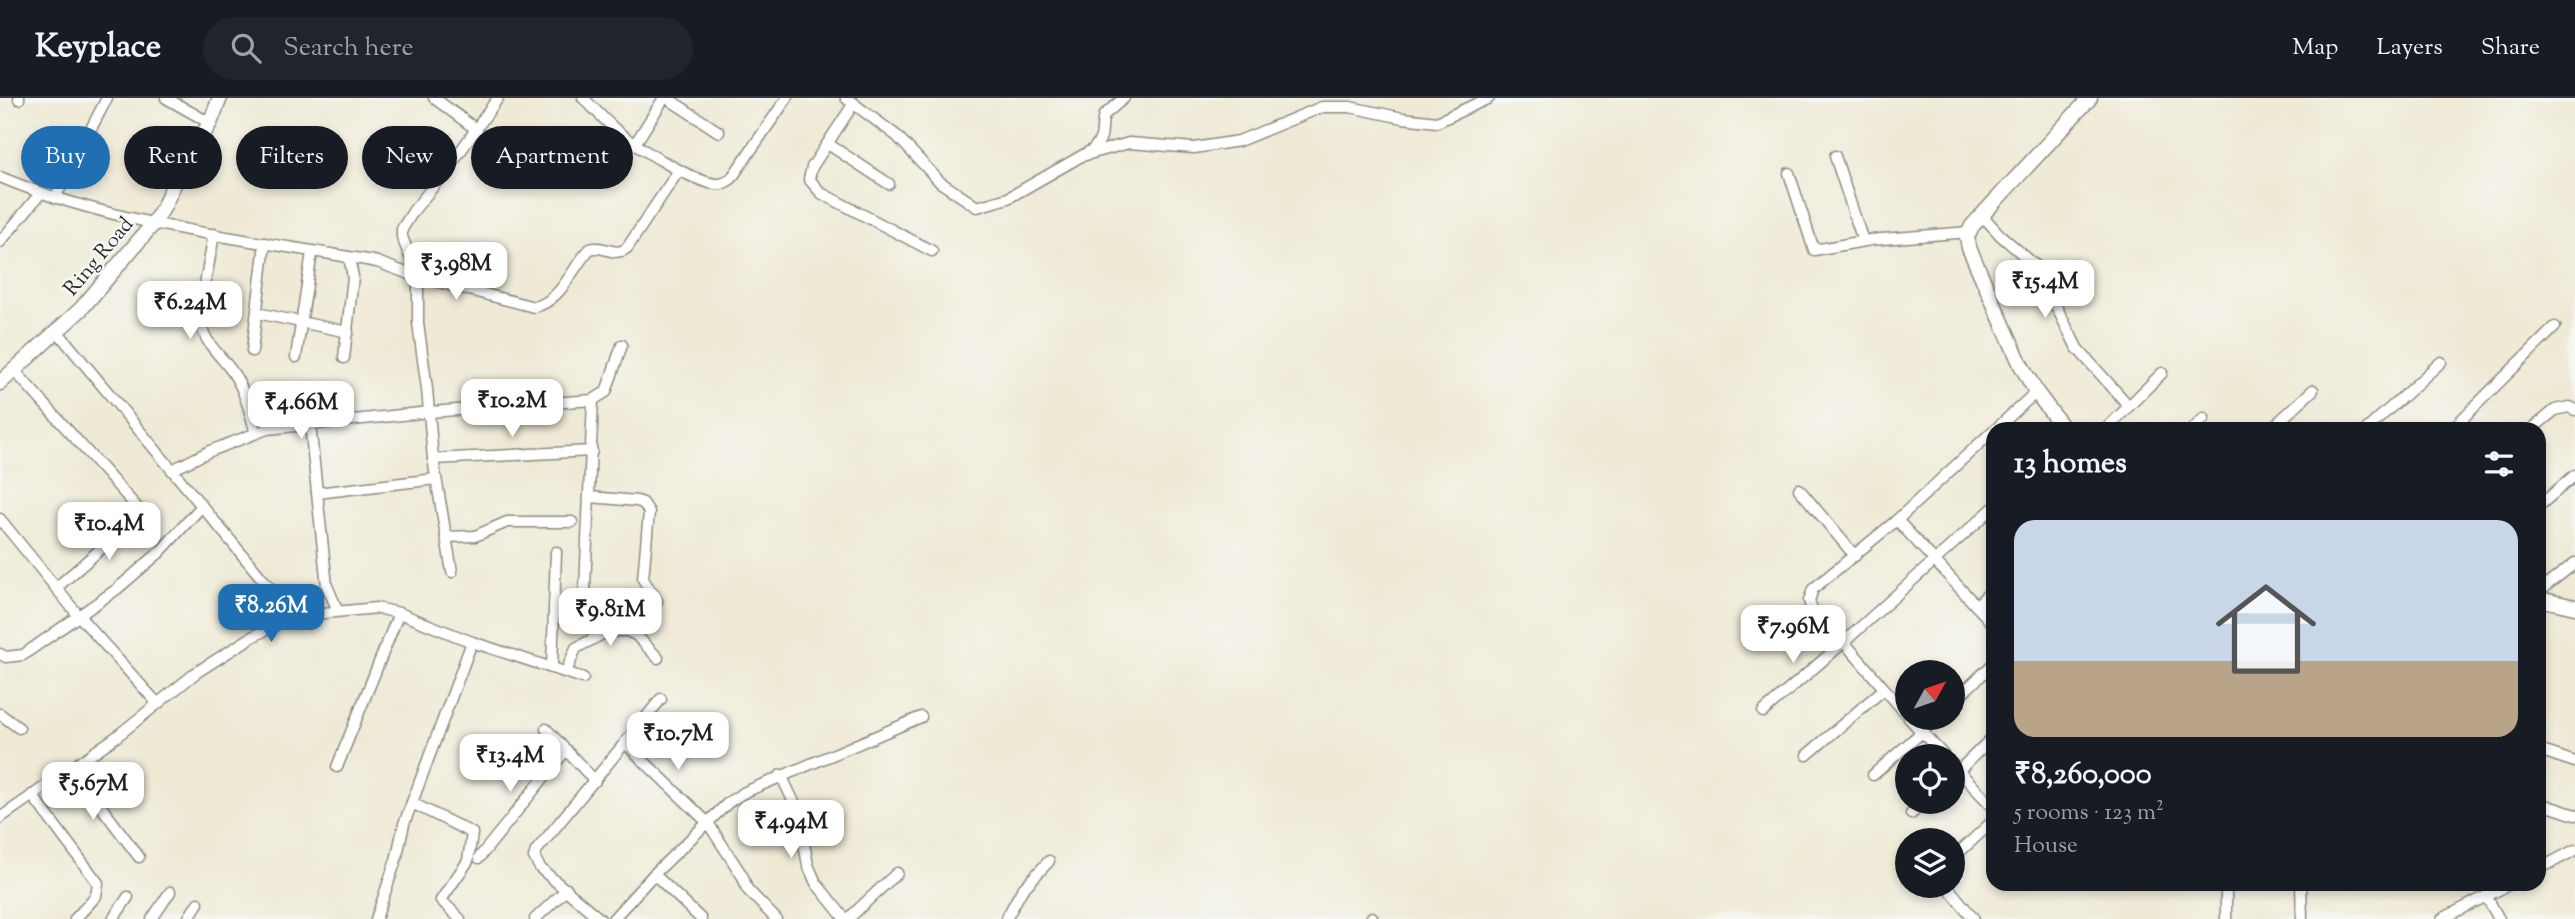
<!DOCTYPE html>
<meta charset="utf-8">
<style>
:root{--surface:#171b24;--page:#20242c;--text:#f1f3f6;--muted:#9ea1a6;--line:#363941;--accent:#1f6fb2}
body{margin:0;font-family:"Sorts Mill Goudy",serif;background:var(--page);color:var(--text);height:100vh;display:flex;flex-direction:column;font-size:26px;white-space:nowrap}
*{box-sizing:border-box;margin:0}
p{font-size:23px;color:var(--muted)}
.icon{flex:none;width:38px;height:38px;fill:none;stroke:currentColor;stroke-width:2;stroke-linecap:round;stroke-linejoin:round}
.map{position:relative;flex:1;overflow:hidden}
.side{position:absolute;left:1986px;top:324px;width:560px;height:469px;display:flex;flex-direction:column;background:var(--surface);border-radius:21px;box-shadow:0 4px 10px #0003}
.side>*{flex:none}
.guide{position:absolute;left:21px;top:28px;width:665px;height:63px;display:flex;gap:14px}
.needle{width:46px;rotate:50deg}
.buttons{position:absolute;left:1895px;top:562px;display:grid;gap:14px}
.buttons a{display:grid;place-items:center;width:70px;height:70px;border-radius:50%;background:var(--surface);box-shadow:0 4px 10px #0003;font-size:35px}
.price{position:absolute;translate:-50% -60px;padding:0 16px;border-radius:14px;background:#fff;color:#222;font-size:23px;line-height:46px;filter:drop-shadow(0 2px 4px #0008)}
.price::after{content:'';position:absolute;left:50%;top:42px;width:21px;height:16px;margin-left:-10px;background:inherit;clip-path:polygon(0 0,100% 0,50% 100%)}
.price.active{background:var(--accent);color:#fff}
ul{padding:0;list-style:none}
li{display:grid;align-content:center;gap:14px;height:371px;padding:0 28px}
li span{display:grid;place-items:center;height:217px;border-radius:21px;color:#555}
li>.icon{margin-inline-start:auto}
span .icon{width:126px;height:126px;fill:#fffc;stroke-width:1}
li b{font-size:30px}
h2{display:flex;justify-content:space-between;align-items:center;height:84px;padding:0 28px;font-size:30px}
.chip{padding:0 24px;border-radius:32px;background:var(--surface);box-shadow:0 4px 10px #0003;font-size:24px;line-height:63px}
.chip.active{background:var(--accent);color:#fff}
header{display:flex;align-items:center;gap:42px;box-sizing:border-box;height:98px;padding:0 35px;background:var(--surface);border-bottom:2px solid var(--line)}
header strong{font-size:33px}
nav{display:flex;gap:38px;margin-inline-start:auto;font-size:24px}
.search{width:490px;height:63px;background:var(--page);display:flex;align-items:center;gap:18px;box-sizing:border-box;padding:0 24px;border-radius:38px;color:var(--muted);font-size:26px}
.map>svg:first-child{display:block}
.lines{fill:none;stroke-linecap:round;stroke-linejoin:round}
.street-casing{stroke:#8d8a80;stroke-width:13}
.secondary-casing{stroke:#8d8a80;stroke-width:17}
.street{stroke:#fff;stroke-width:10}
.secondary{stroke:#fff;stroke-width:14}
.labels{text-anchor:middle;stroke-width:5;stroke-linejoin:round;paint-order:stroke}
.street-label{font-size:21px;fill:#2b2b2b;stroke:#f6f6f2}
</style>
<header>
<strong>Keyplace</strong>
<div class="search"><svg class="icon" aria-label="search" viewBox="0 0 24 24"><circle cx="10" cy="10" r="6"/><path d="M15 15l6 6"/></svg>Search here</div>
<nav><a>Map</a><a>Layers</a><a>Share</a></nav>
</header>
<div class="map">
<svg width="2575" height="821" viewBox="0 0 2575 821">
<rect width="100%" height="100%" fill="#f6f6f2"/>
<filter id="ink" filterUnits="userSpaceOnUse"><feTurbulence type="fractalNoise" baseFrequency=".0143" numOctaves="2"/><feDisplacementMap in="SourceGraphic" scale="14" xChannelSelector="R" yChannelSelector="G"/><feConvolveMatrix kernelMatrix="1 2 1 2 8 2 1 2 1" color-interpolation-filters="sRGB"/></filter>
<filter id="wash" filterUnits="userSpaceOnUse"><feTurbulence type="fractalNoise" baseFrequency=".00686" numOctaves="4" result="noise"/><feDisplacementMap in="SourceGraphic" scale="28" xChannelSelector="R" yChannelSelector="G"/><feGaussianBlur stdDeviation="1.57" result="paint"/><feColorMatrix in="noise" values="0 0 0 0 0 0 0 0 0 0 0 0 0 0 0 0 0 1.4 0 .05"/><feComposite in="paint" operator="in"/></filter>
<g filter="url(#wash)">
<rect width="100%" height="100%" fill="#efead5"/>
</g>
<g filter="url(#ink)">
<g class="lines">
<defs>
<g id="street">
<path d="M166 0 210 25"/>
<path d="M434 0 477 32"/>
<path d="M583 0C594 10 604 22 615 31 633 47 693 84 716 86 722 87 726 84 731 81L787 0"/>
<path d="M667 0 719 34"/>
<path d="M846 0 897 38 940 84 977 109 1008 100 1092 52C1107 37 1099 33 1104 17L1124 0"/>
<path d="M19 1V0"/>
<path d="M854 5 812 69 809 81 821 95 932 153"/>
<path d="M635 46 664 0"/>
<path d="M828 46 889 86"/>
<path d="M1082 58 1129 45 1194 50 1239 43 1322 9H1350L1403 20 1437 24 1489 0"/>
<path d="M1835 58 1863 143"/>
<path d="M1789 75 1814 152 1870 142 1969 134"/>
<path d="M0 79C119 129 250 141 377 164L412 177 534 209C562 203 572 169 590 151 604 146 615 160 627 150L679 72"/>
<path d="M55 100 107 0"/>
<path d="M1982 117 2000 137 2036 168 2077 250 2129 308"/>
<path d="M214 136C211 156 198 213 202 229 206 248 226 262 235 278 246 295 250 316 256 335"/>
<path d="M0 144 40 96"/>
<path d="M257 215 348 234"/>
<path d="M57 233 293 518"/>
<path d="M252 253 265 145"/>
<path d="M296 259 312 154"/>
<path d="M344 260 353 179 349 159"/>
<path d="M14 272 142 415 56 490"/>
<path d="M593 302 585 490 591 511 608 533"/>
<path d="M310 325 317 395 436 381"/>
<path d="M1996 331 2036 294"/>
<path d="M2106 331 2162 275"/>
<path d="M2193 331 2204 320"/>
<path d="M2271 331 2313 292"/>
<path d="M2367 331 2441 264"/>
<path d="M2452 331 2555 229"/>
<path d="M2532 331 2555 312 2569 309 2575 312"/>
<path d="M1993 333 1897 422 1993 526"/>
<path d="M433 361 592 353"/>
<path d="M172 372 210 353 267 331 430 314 593 302 606 294 622 247"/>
<path d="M1799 391 1855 458"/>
<path d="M317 395 327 488 338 513"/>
<path d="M590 399 637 403 643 405 649 414 643 481 657 503"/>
<path d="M2539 408 2575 377"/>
<path d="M0 421 78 517 158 606"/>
<path d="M446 439 475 438 507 424H572"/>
<path d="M452 474 433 361 427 291 418 225V178L402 139V131L414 112 450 68 498 0"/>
<path d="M2539 493 2575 465"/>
<path d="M1976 508 1993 491"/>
<path d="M0 556 6 559 23 557 117 491 160 454 201 409"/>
<path d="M552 570 556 454"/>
<path d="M566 574 576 550 608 533H627L636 537 658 560"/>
<path d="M1953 604 1993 566"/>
<path d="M1763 614 1844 544 1812 512 1809 503 1813 491 1897 422"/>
<path d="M0 616 19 630"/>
<path d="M1908 618 1844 544 1993 410"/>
<path d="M1909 620 1922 634 1937 620"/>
<path d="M546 631 595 683"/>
<path d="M626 646 708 725 743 779 747 791 776 821"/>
<path d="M2539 652 2575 664"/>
<path d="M1807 657 1884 591"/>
<path d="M1953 667 1993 709"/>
<path d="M337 669 399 515"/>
<path d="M72 670 139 759"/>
<path d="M781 677 798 713 808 767 816 785 845 821"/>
<path d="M1873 677 1922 634 1944 658"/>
<path d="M1953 678 1993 639"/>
<path d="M32 697 98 785 96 798 75 821"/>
<path d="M412 705 472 735 468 763 441 802 460 821"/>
<path d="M2539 705 2575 717"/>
<path d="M1911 716 1925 704"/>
<path d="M0 720 116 639 197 574 252 539 293 518 377 510 399 515 472 544 583 580"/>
<path d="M479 760 566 652"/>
<path d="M1953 760 1993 723"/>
<path d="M2539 771 2575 752"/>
<path d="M654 776 729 704 745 694 921 619"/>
<path d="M2301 786 2302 821"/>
<path d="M1947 788 1974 821"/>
<path d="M2486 798 2499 821"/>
<path d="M113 821 128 799"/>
<path d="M152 821 170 794"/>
<path d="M188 821 198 805"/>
<path d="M376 821 396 762 404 726 472 544"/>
<path d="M535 821 567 791"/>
<path d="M600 821 540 770 534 759 536 753 661 601"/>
<path d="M613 821 654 776 701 821"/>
<path d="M848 821 897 775"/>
<path d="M1006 821 1022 792 1049 763"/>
<path d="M1371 821 1372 819"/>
<path d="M2226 821V786"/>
<path d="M2442 821 2510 786"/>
</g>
<g id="secondary">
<path d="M0 285 81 211 153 126 163 110 180 73 210 25 220 0"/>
<path d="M2064 331 2036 294 2021 267 1969 150 1967 139 1972 128 2090 0"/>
<path d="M2539 501 2575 509"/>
</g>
</defs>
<use href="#street" class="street-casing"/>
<use href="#secondary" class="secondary-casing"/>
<use href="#street" class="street"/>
<use href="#secondary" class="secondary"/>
</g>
</g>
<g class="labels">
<g class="street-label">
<text transform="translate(98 158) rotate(-50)" y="7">Ring Road</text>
</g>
</g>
</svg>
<div class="buttons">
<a><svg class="needle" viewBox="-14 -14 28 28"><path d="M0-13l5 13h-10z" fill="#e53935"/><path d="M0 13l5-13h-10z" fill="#9ea1a6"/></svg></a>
<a><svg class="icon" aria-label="locate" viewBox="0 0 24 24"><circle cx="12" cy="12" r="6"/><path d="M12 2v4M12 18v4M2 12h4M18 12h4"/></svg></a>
<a><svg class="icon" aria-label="layers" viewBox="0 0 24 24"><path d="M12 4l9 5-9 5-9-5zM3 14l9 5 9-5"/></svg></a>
</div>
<b class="price" style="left:456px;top:204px">₹3.98M</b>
<b class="price" style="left:2045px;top:222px">₹15.4M</b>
<b class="price" style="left:190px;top:243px">₹6.24M</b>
<b class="price" style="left:512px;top:341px">₹10.2M</b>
<b class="price" style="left:301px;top:343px">₹4.66M</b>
<b class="price" style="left:109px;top:464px">₹10.4M</b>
<b class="price active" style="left:271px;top:546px">₹8.26M</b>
<b class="price" style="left:610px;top:550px">₹9.81M</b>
<b class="price" style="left:1793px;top:567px">₹7.96M</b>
<b class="price" style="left:678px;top:674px">₹10.7M</b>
<b class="price" style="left:510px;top:696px">₹13.4M</b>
<b class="price" style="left:93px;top:724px">₹5.67M</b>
<b class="price" style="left:791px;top:762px">₹4.94M</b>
<div class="guide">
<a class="chip active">Buy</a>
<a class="chip">Rent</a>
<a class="chip">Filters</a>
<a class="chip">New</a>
<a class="chip">Apartment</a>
</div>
<section class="side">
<h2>13 homes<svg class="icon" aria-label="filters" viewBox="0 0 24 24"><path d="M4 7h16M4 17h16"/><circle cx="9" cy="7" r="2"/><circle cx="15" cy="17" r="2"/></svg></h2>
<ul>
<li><span style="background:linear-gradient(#c9d6e8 65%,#b9a48a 0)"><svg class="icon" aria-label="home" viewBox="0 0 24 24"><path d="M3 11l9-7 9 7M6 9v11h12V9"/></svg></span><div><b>₹8,260,000</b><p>5 rooms · 123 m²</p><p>House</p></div></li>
</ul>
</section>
</div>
